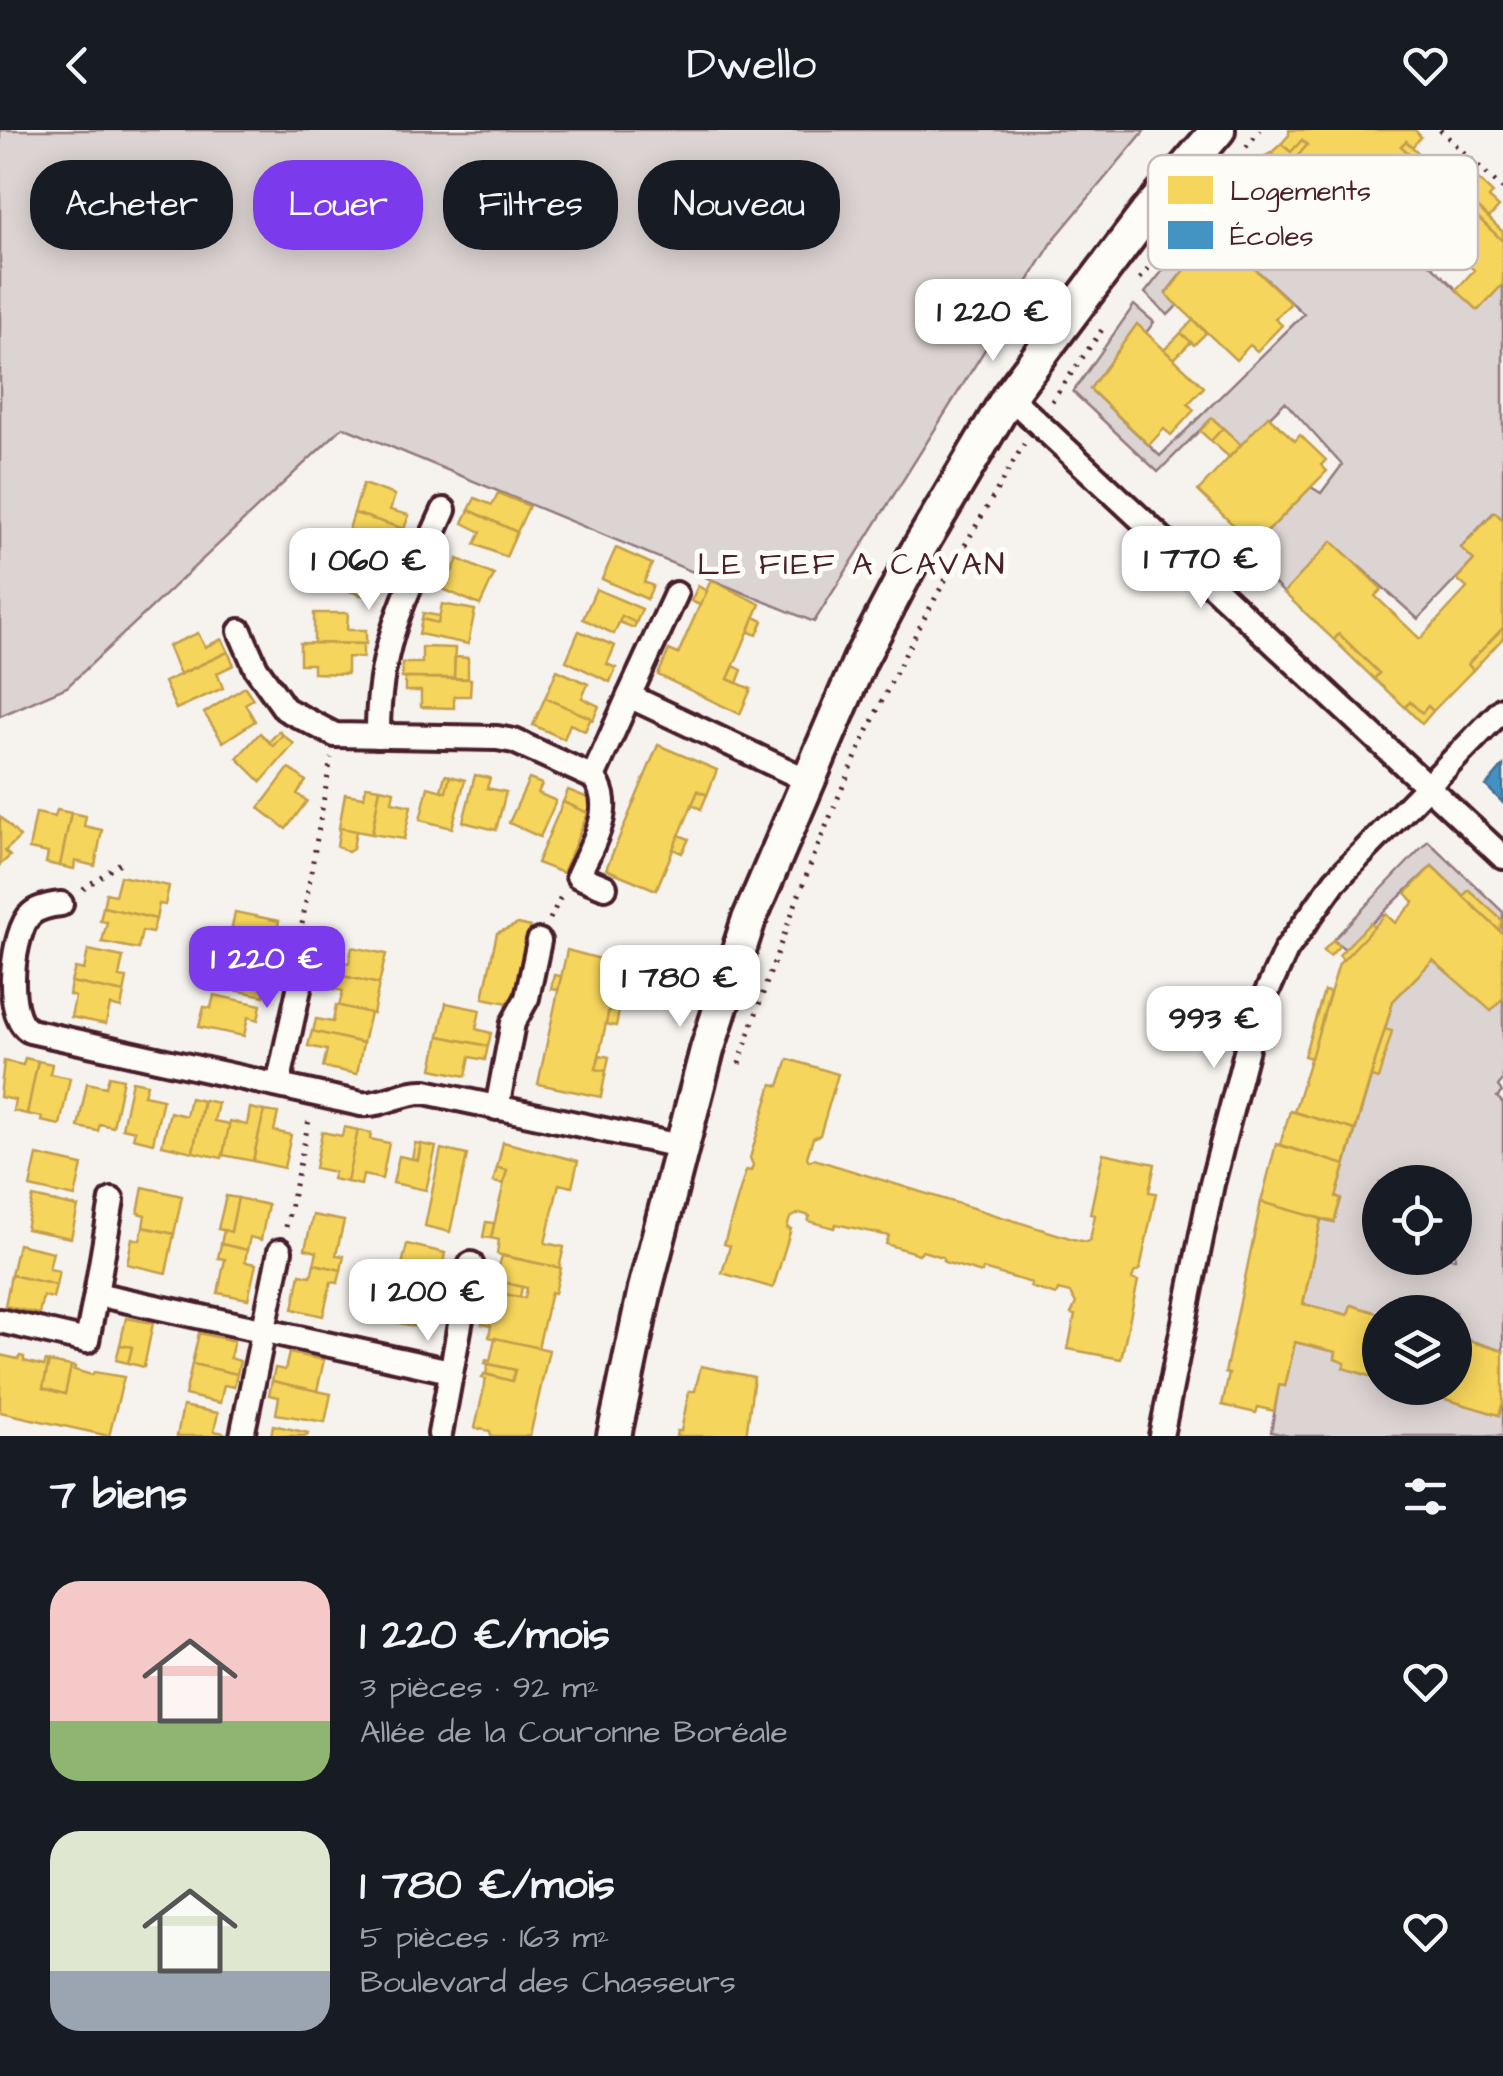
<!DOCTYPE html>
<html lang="fr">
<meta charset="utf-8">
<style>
:root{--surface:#171b24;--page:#242831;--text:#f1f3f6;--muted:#9ea1a6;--accent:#7c3aed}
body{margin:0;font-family:"Architects Daughter",sans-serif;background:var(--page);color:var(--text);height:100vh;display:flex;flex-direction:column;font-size:38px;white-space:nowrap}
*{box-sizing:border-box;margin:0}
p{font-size:32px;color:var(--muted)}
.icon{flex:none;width:55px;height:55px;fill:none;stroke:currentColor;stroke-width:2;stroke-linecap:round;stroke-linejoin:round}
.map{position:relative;height:1306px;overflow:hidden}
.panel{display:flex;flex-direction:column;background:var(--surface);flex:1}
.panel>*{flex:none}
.top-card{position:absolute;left:30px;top:30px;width:1000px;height:90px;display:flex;gap:20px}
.fabs{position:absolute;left:1362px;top:1035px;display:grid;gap:20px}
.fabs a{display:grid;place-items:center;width:110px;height:110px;border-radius:50%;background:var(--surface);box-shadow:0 5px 25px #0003;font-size:50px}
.price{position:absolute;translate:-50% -85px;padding:0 22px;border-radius:20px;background:#fff;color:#222;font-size:32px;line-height:65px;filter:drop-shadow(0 2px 5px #0008)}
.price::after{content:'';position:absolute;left:50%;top:60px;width:30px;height:22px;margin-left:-15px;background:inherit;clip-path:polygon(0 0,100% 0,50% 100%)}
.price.current{background:var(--accent);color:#fff}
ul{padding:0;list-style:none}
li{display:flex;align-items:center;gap:30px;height:250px;padding:0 50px}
li span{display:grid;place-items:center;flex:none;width:280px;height:200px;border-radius:30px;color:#555}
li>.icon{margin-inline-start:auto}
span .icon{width:120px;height:120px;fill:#fffc;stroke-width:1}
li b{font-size:42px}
h2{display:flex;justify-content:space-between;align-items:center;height:120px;padding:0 50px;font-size:42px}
.tag{padding:0 35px;border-radius:40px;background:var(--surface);box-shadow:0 5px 25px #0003;font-size:35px;line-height:90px}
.tag.current{background:var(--accent);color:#fff}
header{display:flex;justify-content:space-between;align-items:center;height:130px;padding:0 50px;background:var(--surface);font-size:45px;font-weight:600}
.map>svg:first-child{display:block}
.grass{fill:#dcd4d2;stroke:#937a7e;stroke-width:2.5;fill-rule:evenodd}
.homes{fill:#f6d55c;stroke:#c29e4d;stroke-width:2.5}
.schools{fill:#4393c3;stroke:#457095;stroke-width:2.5}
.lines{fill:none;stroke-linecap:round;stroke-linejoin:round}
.street-casing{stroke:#4a1f2b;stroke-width:30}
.secondary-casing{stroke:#4a1f2b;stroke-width:40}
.path{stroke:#4a1f2b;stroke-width:5;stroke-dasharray:2.5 8;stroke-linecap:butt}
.street{stroke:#fdfcf7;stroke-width:22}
.secondary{stroke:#fdfcf7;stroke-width:32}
.labels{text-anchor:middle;stroke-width:10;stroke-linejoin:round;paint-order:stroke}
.neighbourhood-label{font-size:32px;letter-spacing:2.5px;fill:#4a1f2b;stroke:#fdfcf7}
.key{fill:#fdfcf7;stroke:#c7baba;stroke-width:2.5}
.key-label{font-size:28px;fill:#4a1f2b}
</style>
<header><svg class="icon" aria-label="back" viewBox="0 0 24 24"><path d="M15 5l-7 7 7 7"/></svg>Dwello<svg class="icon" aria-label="heart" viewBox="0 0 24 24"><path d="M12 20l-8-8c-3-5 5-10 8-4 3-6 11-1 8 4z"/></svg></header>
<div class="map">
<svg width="1503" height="1306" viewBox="0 0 1503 1306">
<rect width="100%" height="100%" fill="#f6f3ef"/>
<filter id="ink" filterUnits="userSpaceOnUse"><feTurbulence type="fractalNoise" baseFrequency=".01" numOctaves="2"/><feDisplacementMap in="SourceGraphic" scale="20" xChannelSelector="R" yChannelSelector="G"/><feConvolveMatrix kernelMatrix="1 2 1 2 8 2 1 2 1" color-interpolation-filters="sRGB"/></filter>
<g filter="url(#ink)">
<g class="grass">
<path d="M0 0H1145L1055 108 814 492 343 297 67 557 0 586Z"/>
<path d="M1233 52 1296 112 1332 75 1366 73 1478 180 1503 154V390L1494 382 1461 417 1474 430 1418 489 1332 412 1284 463 1245 425 1311 357 1321 363 1342 335 1285 272 1241 315 1212 288 1158 342 1073 262 1134 175 1154 192 1146 203 1137 195 1090 259 1160 326 1304 184 1222 108 1211 121 1203 116 1166 163 1178 175 1168 185 1145 163Z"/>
<path d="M1428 711 1503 782V804L1432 736 1345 819 1333 810Z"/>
<path d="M1433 830 1492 880 1503 868V950L1498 956 1502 962 1497 967 1503 973V1221L1455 1206V1182L1380 1184 1351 1175 1348 1185 1303 1174 1321 1089 1334 1092 1341 1069 1336 1067 1393 871ZM1380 1052H1455V1128H1380Z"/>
<path d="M1295 1212 1336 1222 1335 1229 1345 1233 1344 1238 1380 1249V1258H1409L1499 1285 1503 1272V1306H1289L1271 1302 1279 1255 1285 1256Z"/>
</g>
<g class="homes">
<path d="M1289 0H1415L1421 7 1412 17 1406 11 1401 16 1432 46 1437 41 1431 35 1441 24 1448 30 1453 25 1493 63 1489 68 1499 77 1489 88 1457 57 1451 62 1503 111V154L1478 180 1456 160 1474 140 1381 50 1322 52 1279 97 1233 52 1254 28 1257 30 1271 23 1282 33 1273 44 1278 48 1307 15 1302 10 1291 22 1281 14 1289 5Z"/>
<path d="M1302 10 1307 15 1278 48 1273 44 1282 33 1271 23 1281 14 1291 22Z"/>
<path d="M1406 11 1437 41 1432 46 1401 16Z"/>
<path d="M1457 57 1503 102V111L1451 62Z"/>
<path d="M1222 108 1291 173 1275 189 1282 195 1257 221 1250 215 1236 230 1166 164 1204 116 1211 121Z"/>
<path d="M1193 190 1206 203 1194 215 1181 203Z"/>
<path d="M1137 194 1204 257 1188 274 1194 280 1171 305 1164 299 1149 315 1090 259Z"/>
<path d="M1181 203 1191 212 1174 229 1164 220Z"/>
<path d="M1268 286 1295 311 1300 305 1326 330 1321 335 1327 341 1254 415 1198 361Z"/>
<path d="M1212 288 1223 298 1211 311 1200 301Z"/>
<path d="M1223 298 1241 315 1229 327 1211 311Z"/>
<path d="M363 354 395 365 390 380 409 385 404 399 354 383Z"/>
<path d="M498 363 529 376 517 402 469 380 475 368 492 375Z"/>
<path d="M469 380 517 402 506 427 475 414 481 402 463 393Z"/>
<path d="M1495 382 1503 390V498L1468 534 1473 540 1433 581 1428 576 1422 583 1410 572 1405 577 1374 549 1379 543 1339 504 1334 510 1284 463 1332 411 1382 459 1375 466 1420 509 1467 458 1457 449 1474 430 1461 418Z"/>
<path d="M354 383 404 399 400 413 381 407 376 422 345 412Z"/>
<path d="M616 418 652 434 644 452 653 456 647 469 602 449Z"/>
<path d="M341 422 387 437 383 450 374 447 367 467 331 455Z"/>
<path d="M458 429 494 445 480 475 436 456 442 442 450 446Z"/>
<path d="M711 450 760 474 728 549 751 559 740 584 658 545 669 520 678 524Z"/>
<path d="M698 456 707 461 700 475 691 471Z"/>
<path d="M596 459 642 479 636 493 622 486 614 504 583 489Z"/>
<path d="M442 474 475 480 468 514 419 504 422 489 438 493Z"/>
<path d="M314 483H348L347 500H366V514L314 513Z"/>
<path d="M423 483 439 486 438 493 422 489Z"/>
<path d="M622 486 636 493 634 498 619 492Z"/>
<path d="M754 487 763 491 757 505 749 502Z"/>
<path d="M1503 498V508L1473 540 1468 534Z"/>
<path d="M579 501 615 516 607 534 616 538 610 552 566 531Z"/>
<path d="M198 503 205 517 222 509 228 522 180 544 168 516Z"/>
<path d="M1339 504 1379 543 1374 549 1334 510Z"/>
<path d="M300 513 363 514V528L347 527V544L313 543V534H300Z"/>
<path d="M422 517 455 518 454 548H402V533H422Z"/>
<path d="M228 522 234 535 217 543 223 558 176 579 164 552Z"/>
<path d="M455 527 468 528V549L454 548Z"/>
<path d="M734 536 742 540 737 553 728 549Z"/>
<path d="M557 540 588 554 582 568 599 576 593 590 545 568Z"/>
<path d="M405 548 471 549 470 566H454V578L421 577V561H405Z"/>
<path d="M245 557 253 569 245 574 255 591 223 612 204 583Z"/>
<path d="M545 568 591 588 585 601 570 594 564 609 533 595Z"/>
<path d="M1410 572 1422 583 1428 576 1433 581 1422 594 1405 577Z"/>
<path d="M279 601 283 605 273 616 269 612Z"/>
<path d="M260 603 273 616 283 605 294 614 261 652 237 628Z"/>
<path d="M658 615 717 640 707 665 698 661 656 760 606 739Z"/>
<path d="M289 638 306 651 297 664 307 671 286 699 259 678Z"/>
<path d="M445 645 450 646 446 662 441 660Z"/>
<path d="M475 645 490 648 487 658 506 662 496 700 463 692Z"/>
<path d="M450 646 465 650 452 698 420 690 428 657 446 662Z"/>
<path d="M529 649 542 654 538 663 556 671 540 707 509 693Z"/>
<path d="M366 656 380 658 372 704 339 698 345 664 364 667Z"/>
<path d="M380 658 394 661 392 672 411 676 404 709 372 704Z"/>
<path d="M568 660 593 670 588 683 563 672Z"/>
<path d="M698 661 707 665 701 679 692 675Z"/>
<path d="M563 672 588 683 563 743 537 733Z"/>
<path d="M57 680 71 683 60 736 46 733 48 723 29 719 36 683 55 687Z"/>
<path d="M71 683 86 686 84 696 102 700 95 736 75 731 74 739 60 736Z"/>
<path d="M0 686 20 707 5 721 10 726 0 735Z"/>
<path d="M340 698 356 701 353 719 348 722 337 716Z"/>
<path d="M679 705 689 709 682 723 673 719Z"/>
<path d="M1432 736 1503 804V868L1491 881 1433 830 1393 871 1355 1000 1294 982 1339 834 1386 784 1395 793 1414 772 1406 763Z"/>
<path d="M120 746 169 756 165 775 159 774 156 789 103 777 106 763 115 765Z"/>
<path d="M1469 760 1503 791 1499 800 1463 766Z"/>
<path d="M103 777 156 789 152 803 142 801 138 819 102 812 107 792 100 791Z"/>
<path d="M235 782 279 791 275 810 286 812 283 826 236 816 239 803 231 802Z"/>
<path d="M1370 793 1374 797 1343 830 1339 825Z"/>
<path d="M518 794 530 797 513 874 483 868 497 803Z"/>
<path d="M1333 810 1339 816 1330 826 1323 821Z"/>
<path d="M352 817 386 824 379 854 329 843 332 830 349 833Z"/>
<path d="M88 820 123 827 119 847 127 848 124 863 71 852 75 838 84 840Z"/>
<path d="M213 820 234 825 231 838 210 834 207 829Z"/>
<path d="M567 820 619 834 596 939 606 941 601 967 538 954Z"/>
<path d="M234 825 281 835 278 850 267 847 264 866 219 857 224 837 231 838Z"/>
<path d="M329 843 379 854 373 884 339 876 343 861 324 857Z"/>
<path d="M554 845 561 846 558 860 551 859Z"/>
<path d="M71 852 124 863 121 878 110 875 106 894 71 887 75 867 69 865Z"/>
<path d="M1324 861 1330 862 1311 928 1304 926Z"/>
<path d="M214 865 261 875 258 890 248 887 244 906 199 897 204 877 211 878Z"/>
<path d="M446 873 480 880 476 899 491 903 488 916 439 906Z"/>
<path d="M336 875 370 883 363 913 313 902 316 889 333 892Z"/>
<path d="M609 879 619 881 616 896 606 894Z"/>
<path d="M1385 899 1392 901 1378 949 1371 947Z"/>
<path d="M312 901 363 913 357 944 323 937 327 920 308 916Z"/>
<path d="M439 906 488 916 485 930 470 927 466 946 432 939Z"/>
<path d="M600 925 609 927 606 941 596 939Z"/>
<path d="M25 928 38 931 27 984 13 981 15 970 0 967 4 931 23 935Z"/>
<path d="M788 929 838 944 820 1005 813 1008 807 1027 809 1031 814 1029 1073 1109 1086 1112 1090 1110 1095 1085 1090 1084 1103 1023 1155 1034 1149 1062 1156 1063 1140 1139 1134 1143 1132 1149 1138 1151 1121 1229 1068 1219 1075 1185 1071 1184 1076 1173 1070 1163 1058 1160 1056 1165 1030 1157 1032 1153 983 1139 982 1143 944 1132 943 1127 922 1121 919 1124 886 1114 889 1106 836 1094 834 1098 808 1091 810 1086 800 1083 790 1088 787 1098 791 1099 773 1158 722 1143 730 1116 724 1114 746 1040 751 1041 753 1035 750 1028 772 954 779 956Z"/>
<path d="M38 931 52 934 50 944 70 948 60 995 41 991 42 987 27 984Z"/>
<path d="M109 946 123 949 113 997 100 994 98 1001 78 997 87 953 106 957Z"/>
<path d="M132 951 147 954 144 965 163 969 153 1013 133 1008 135 1001 122 998Z"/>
<path d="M190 968 203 971 193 1022 162 1015 170 982 186 986Z"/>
<path d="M204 970 218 973 214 991 230 994 222 1028 193 1022Z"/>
<path d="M250 978 264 981 253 1031 223 1025 230 991 247 995Z"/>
<path d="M264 981 278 983 274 1001 291 1005 284 1038 253 1031Z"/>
<path d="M1290 981 1355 1000 1345 1035 1280 1015Z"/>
<path d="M344 997 358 1000 347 1052 332 1049 334 1042 315 1038 322 1002 342 1006Z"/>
<path d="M358 1000 371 1003 370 1009 389 1013 382 1049 363 1045 361 1055 347 1052Z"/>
<path d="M503 1012 578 1031 572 1057 559 1054 545 1113 564 1117 559 1138 497 1124 499 1110 491 1108 507 1040 497 1038Z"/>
<path d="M415 1013 421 1014 418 1030 412 1029Z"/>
<path d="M421 1014 436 1017 426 1060 393 1053 399 1026 418 1030Z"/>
<path d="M1276 1014 1345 1035 1336 1067 1341 1068 1334 1092 1261 1072Z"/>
<path d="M441 1019 467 1025 450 1102 425 1096Z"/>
<path d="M37 1025 82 1035 75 1067 30 1057Z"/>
<path d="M497 1038 507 1040 503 1054 493 1052Z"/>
<path d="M143 1057 182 1066 174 1104 143 1097 145 1085 138 1083Z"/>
<path d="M226 1066 238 1068 231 1102 218 1099Z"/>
<path d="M33 1067 78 1077 71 1108 26 1099Z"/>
<path d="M238 1068 268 1075 261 1110 250 1107 247 1120 221 1114 224 1100 231 1102Z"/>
<path d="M1261 1072 1321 1089 1303 1174 1348 1185 1351 1175 1380 1184V1249L1343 1238 1345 1233 1335 1229 1336 1222 1295 1212 1285 1256 1279 1255 1274 1281 1258 1277 1256 1283 1222 1275 1229 1244 1225 1243Z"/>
<path d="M313 1085 344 1091 336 1125 344 1126 341 1140 314 1134 317 1122 305 1119Z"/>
<path d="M486 1092 494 1093 491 1108 483 1107Z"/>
<path d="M143 1097 174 1104 166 1143 127 1134 132 1108 140 1110Z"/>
<path d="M18 1114 53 1122 49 1139 59 1141 56 1155 11 1145Z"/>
<path d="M221 1114 247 1120 245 1132 256 1134 248 1169 218 1163 225 1129 218 1128Z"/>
<path d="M407 1114 445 1123 440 1148 432 1147 430 1159 398 1152Z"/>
<path d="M502 1126 561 1138 555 1163 551 1162 538 1218 489 1207 491 1196 482 1194 484 1185H489L494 1162 525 1168 527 1158 495 1150Z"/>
<path d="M314 1134 341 1140 338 1153 331 1152 323 1186 293 1179 300 1144 311 1146Z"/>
<path d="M11 1145 56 1155 53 1168 43 1166 39 1184 5 1176Z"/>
<path d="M495 1150 522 1157 520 1167 494 1162Z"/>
<path d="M398 1152 430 1159 427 1172 434 1174 429 1199 390 1191Z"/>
<path d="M126 1188 153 1193 144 1237 128 1233 132 1217 120 1215Z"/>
<path d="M199 1203 234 1211 230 1228 240 1231 237 1244 192 1234Z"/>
<path d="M1455 1207 1503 1221V1272L1499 1285 1408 1258H1455Z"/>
<path d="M495 1208 549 1220 530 1306H491L490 1301 475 1298 486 1249 482 1248 484 1244 512 1251 515 1240 485 1233 486 1230 490 1231Z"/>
<path d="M120 1215 132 1217 128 1233 116 1230Z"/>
<path d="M289 1223 324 1230 317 1261 272 1251 275 1238 285 1240Z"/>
<path d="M0 1225 18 1229 20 1226 24 1227V1231L44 1236 46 1231 49 1232 43 1258 65 1264 71 1236 75 1237 74 1240 92 1245 94 1242 124 1247 109 1306 0 1282Z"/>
<path d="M49 1232 71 1236 65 1264 43 1258Z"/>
<path d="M192 1234 237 1244 234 1257 224 1255 220 1273 185 1265Z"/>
<path d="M488 1234 515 1240 512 1251 486 1244Z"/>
<path d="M701 1236 754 1247 746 1306H676L677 1301H681L689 1261H695Z"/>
<path d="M272 1251 331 1264 325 1292 276 1284 279 1267 269 1265Z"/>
<path d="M183 1276 218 1283 214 1301 224 1303 223 1306H177Z"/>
<path d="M273 1295 308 1303 307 1306H271Z"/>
</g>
<path class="schools" d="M1503 636V673L1486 656Z"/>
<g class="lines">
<defs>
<g id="street">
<path d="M1009 266 1503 727"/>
<path d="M240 501 256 538 285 579 335 605 497 608 514 611 593 647 629 566 807 650"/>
<path d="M629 566 676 464"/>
<path d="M378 606C377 514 408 461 444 380"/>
<path d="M593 647C618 677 591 716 578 746L605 757"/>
<path d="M61 774C51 775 39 777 31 784 13 800 2 886 30 901L361 974C384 976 402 961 425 962L680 1016"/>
<path d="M278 955 308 818"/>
<path d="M497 978 513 893 527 868 539 811"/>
<path d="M112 1070 96 1164 450 1241"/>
<path d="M0 1191 87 1211 96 1164"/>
<path d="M440 1304 471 1134"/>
<path d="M242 1306 280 1121"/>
<path d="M1161 1306 1212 1054 1254 891 1286 820 1335 751 1503 579"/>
</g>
<path id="secondary" d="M614 1306 645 1159 707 920 748 792 860 530 915 425 1009 266 1146 84 1218 0"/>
</defs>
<use href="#street" class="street-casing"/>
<use href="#secondary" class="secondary-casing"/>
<g class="path">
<path d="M1440 0 1503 59"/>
<path d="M1246 17 1260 0"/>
<path d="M1140 149 1211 61"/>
<path d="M1052 271 1106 194"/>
<path d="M83 759 126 729"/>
<path d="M550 789 563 762"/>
<path d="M302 794 331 628"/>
<path d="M739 934C777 819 820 703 871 594 916 497 970 406 1024 314"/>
<path d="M286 1097 309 990"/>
</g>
<use href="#street" class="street"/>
<use href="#secondary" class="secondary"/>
</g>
</g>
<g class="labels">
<g class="neighbourhood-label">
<text x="852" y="444">LE FIEF A CAVAN</text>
</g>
</g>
<rect x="1148" y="25" width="330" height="115" rx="15" class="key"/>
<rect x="1168" y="46" width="45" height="28" fill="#f6d55c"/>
<rect x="1168" y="91" width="45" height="28" fill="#4393c3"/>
<g class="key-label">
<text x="1230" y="70">Logements</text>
<text x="1230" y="115">Écoles</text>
</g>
</svg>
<div class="fabs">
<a><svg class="icon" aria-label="locate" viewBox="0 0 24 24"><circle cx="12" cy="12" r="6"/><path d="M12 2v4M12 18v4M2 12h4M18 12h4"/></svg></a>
<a><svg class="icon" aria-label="layers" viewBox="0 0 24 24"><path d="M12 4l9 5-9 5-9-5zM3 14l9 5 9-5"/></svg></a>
</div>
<b class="price" style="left:993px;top:234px">1 220 €</b>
<b class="price" style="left:1201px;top:481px">1 770 €</b>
<b class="price" style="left:369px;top:483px">1 060 €</b>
<b class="price current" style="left:267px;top:881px">1 220 €</b>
<b class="price" style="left:680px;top:900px">1 780 €</b>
<b class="price" style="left:1214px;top:941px">993 €</b>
<b class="price" style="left:428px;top:1214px">1 200 €</b>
<div class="top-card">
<a class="tag">Acheter</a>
<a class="tag current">Louer</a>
<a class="tag">Filtres</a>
<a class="tag">Nouveau</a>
</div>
</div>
<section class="panel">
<h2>7 biens<svg class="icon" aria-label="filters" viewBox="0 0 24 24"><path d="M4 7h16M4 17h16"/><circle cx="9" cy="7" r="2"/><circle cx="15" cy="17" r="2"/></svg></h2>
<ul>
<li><span style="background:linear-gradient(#f6c9c9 70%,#8fb573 0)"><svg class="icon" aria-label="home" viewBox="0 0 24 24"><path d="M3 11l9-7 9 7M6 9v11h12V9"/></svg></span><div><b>1 220 €/mois</b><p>3 pièces · 92 m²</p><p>Allée de la Couronne Boréale</p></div><svg class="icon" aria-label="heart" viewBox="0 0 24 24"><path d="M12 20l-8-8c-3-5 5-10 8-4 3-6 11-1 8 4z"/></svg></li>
<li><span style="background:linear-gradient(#dfe7d0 70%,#9aa5b1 0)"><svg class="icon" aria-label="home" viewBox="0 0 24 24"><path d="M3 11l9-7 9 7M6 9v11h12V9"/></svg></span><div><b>1 780 €/mois</b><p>5 pièces · 163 m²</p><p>Boulevard des Chasseurs</p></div><svg class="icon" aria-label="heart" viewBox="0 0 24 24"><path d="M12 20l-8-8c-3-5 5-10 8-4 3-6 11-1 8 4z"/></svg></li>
</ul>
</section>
